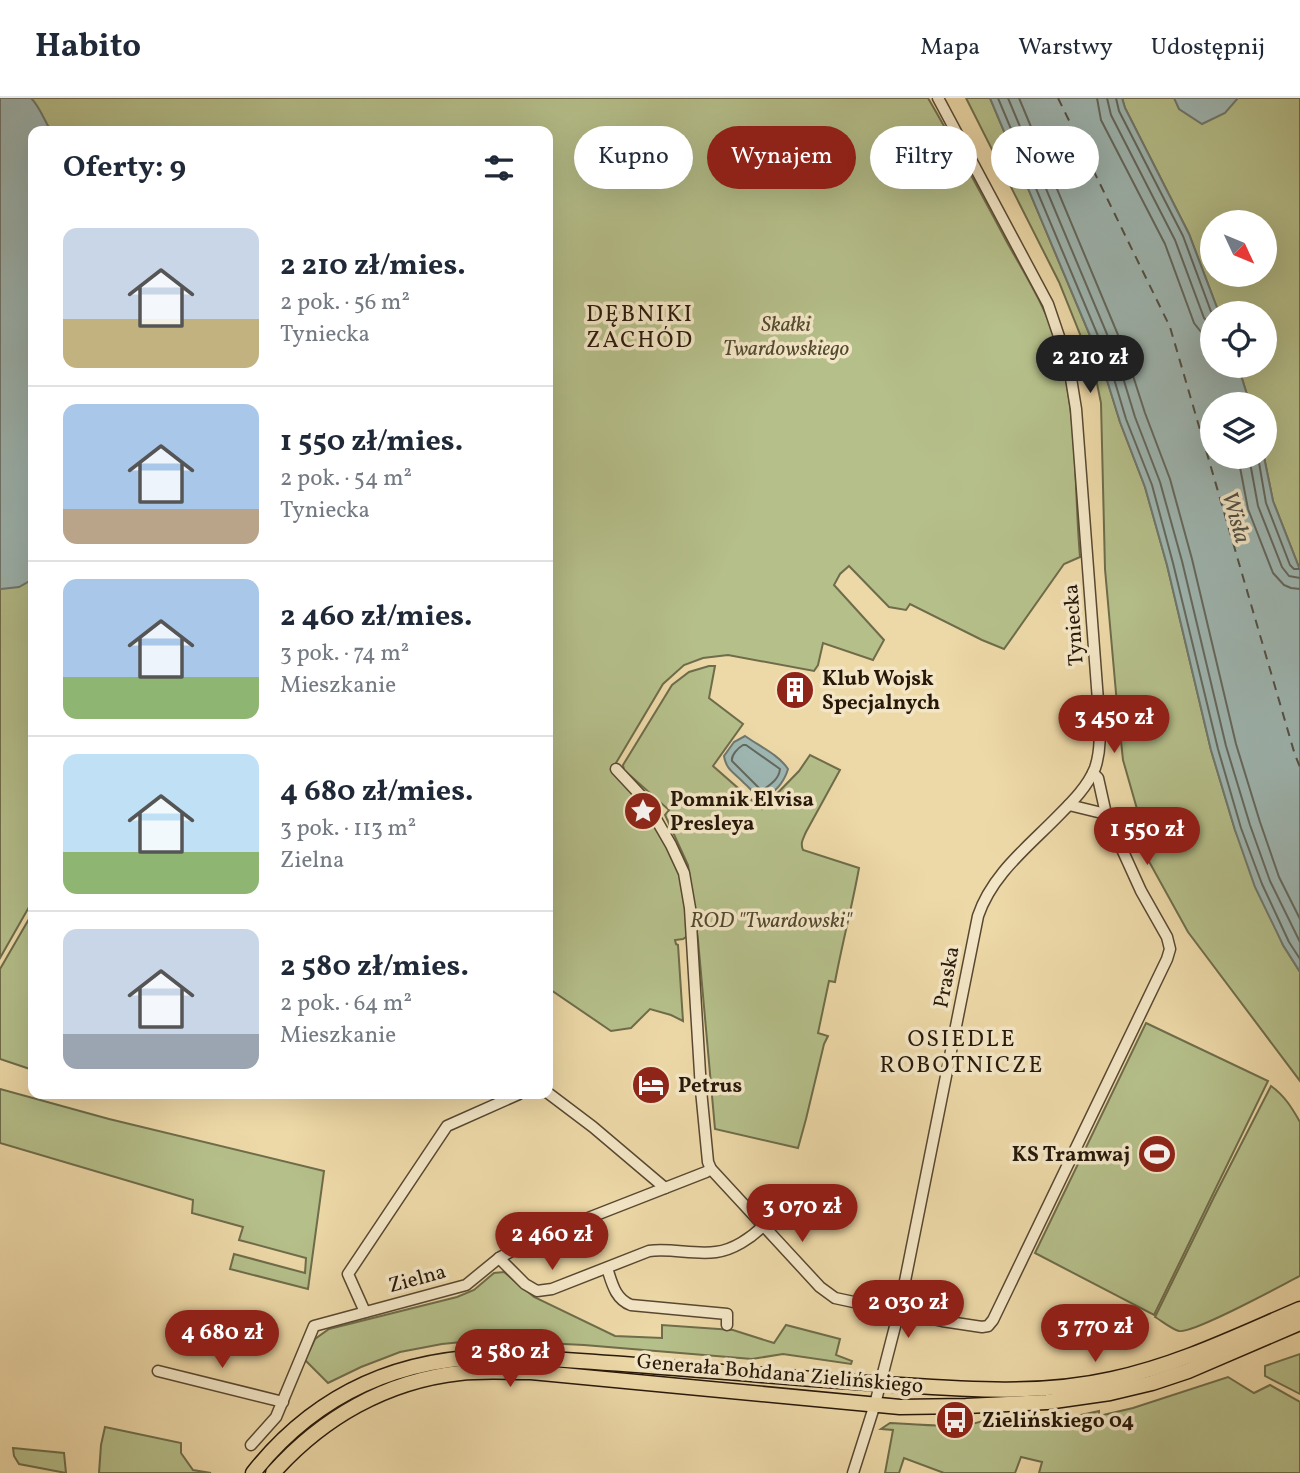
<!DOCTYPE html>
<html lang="pl">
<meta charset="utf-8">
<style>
:root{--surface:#fff;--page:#f6f6f7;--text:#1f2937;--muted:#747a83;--line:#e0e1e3;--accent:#8f2418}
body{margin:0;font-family:Vollkorn,serif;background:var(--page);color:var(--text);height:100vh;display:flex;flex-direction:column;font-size:26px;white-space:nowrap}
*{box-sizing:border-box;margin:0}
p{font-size:23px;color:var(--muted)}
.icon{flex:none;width:38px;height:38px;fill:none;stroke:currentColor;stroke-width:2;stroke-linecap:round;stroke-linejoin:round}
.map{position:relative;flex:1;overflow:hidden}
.side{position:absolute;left:28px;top:28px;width:525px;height:973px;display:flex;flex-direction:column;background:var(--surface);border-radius:14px;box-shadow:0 7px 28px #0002}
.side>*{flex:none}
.top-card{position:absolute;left:574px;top:28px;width:620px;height:63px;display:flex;gap:14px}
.needle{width:46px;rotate:134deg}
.tools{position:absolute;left:1200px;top:112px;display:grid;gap:14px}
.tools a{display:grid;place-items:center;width:77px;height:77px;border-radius:50%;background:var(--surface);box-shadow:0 7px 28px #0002;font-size:35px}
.price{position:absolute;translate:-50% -60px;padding:0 16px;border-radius:24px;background:var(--accent);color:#fff;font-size:23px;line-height:46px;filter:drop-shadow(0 2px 4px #0008)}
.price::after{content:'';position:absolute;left:50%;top:42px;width:21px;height:16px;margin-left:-10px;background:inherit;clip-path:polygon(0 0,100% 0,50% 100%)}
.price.current{background:#222;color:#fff}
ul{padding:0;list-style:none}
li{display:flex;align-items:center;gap:21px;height:175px;padding:0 35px}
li+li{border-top:2px solid var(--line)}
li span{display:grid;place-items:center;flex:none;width:196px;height:140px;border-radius:14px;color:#555}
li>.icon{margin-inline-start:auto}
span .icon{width:84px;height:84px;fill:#fffc;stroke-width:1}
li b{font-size:30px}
h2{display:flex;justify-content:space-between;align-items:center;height:84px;padding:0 35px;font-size:30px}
.pill{padding:0 24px;border-radius:32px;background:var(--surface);box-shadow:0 7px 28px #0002;font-size:24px;line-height:63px}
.pill.current{background:var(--accent);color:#fff}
header{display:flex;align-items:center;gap:42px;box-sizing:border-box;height:98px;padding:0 35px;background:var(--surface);border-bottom:2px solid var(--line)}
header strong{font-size:33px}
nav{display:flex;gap:38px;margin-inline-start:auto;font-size:24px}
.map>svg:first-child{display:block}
.green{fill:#b5bf8a;stroke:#6e6c4a;stroke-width:2;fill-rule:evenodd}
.water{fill:#9eb7b3;stroke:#6e776f;stroke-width:2}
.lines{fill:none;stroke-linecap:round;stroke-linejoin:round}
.shore{stroke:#62685e;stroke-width:2}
.ferry{stroke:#515045;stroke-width:2;stroke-dasharray:9 7;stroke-linecap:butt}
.minor-casing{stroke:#584831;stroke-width:13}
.major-casing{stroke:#27180a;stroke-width:17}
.minor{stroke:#f3e6c6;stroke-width:10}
.major{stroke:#edd8a7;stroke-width:14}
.labels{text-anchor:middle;stroke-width:7;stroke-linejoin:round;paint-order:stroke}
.park-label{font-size:21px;font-style:italic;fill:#524a30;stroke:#f3e6c6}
.street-label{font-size:21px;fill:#27180a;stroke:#f3e6c6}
.poi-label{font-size:21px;font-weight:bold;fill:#27180a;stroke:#f3e6c6;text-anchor:start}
.neighbourhood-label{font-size:23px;letter-spacing:2px;fill:#27180a;stroke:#f3e6c6}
.water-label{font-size:23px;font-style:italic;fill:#515045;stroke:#f3e6c6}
</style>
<header>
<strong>Habito</strong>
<nav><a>Mapa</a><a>Warstwy</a><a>Udostępnij</a></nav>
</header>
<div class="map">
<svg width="1300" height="1375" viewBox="0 0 1300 1375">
<rect width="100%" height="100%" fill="#edd8a7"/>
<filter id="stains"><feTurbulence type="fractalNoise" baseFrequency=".00286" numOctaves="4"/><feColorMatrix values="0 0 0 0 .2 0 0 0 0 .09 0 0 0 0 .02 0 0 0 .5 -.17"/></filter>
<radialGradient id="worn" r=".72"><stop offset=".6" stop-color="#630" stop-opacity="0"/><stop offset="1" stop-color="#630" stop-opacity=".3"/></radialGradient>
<g class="green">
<path d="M0 0H928C956 48 982 97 1008 146 1027 180 1048 213 1059 252 1078 319 1074 390 1080 459L1064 466 1004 551 982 542 910 506 906 512 889 509 849 468 840 476 834 487 884 542 873 562 823 545 818 567 814 573 728 557 703 560 684 567 663 586 613 670 636 695 679 771 689 837 683 841 675 842 676 846 678 847 683 923 671 917 650 911 631 930 611 933 548 890V33H33V802L0 860Z"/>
<path d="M966 0H990L1102 266 1120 324 1145 389 1167 467 1211 652 1235 732 1283 847 1300 874V983L1188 834 1141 749V725L1123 662 1116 595 1105 471 1101 305 1094 271 1059 184Z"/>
<path d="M1122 0H1300V472L1273 403 1264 359 1265 306H1250L1238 268H1265V215H1219L1189 136 1125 10ZM1213 124H1265V177H1213Z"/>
<path d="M709 568H715L709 600 743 626 713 668 762 711 799 673 810 657 840 672 806 734C803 741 800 745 803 752L859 770C852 809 842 846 835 884L829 883 818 935 828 938 824 946 806 1021 798 1050 715 1031 698 842 688 767 665 717 669 712 624 672 623 667 672 587 689 574Z"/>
<path d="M33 814V972L0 961V871Z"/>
<path d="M1146 925 1268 983 1154 1217 1035 1155Z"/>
<path d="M1271 988C1285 998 1292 1010 1300 1024V1178C1282 1187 1193 1236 1179 1233 1171 1231 1162 1223 1155 1219L1214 1099Z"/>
<path d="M0 991 109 1021 324 1073 308 1191 230 1171 234 1156 305 1175 306 1160 239 1142 243 1129 192 1115 193 1102 0 1045Z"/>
<path d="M504 1174 534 1199 615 1238 662 1240V1227L733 1232 774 1245 786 1227 840 1241 836 1257 852 1263 851 1266 783 1256 752 1261 584 1247 482 1242 442 1246 400 1254 361 1269 328 1285 305 1262 315 1241 329 1231 457 1199 474 1192 494 1175Z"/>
<path d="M1300 1256V1296L1265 1278V1268Z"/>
<path d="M1228 1279 1254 1295 1270 1287 1300 1304V1375H1039L1042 1364 1021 1359 1015 1375H944L904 1360 899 1375H885L893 1332 881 1331 890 1325C912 1326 966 1332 984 1322L1049 1320 1081 1317 1099 1313V1318L1133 1310Z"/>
<path d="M105 1329 181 1345V1355L193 1372 211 1375H99L101 1347Z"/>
<path d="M13 1350 64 1355 66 1375 19 1366 14 1358Z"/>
</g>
<g class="water">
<path d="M0 0H31C40 9 44 22 51 33H33V484H28L19 489 1 491H0Z"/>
<path d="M990 0H1122L1125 10 1189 136 1219 215H1213V268H1238L1250 306H1213V359H1264L1273 403 1300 472V874L1283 847 1255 789 1235 732 1211 652 1167 467 1145 389 1120 324 1102 266Z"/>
<path d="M1174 0H1238L1225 15 1202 26 1179 11Z"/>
<path d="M745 638C759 648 779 657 788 671 784 685 774 696 761 701 754 696 750 690 744 685 735 675 726 672 724 658L734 644Z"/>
</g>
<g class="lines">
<g class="shore">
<path d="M998 0 1109 264 1126 321 1152 387 1173 465 1218 651 1241 730 1262 786 1289 844 1300 861"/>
<path d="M1008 0 1117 260 1135 319 1160 384 1182 463 1226 648 1250 727 1270 783 1300 844"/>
<path d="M1019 0 1126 256 1145 315 1170 381 1192 461 1236 646 1260 724 1279 779 1300 821"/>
<path d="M1097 0 1101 22 1165 146 1194 225 1201 234 1213 241"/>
<path d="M1107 0 1111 17 1175 142 1204 220 1213 229"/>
<path d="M1116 0 1119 13 1183 138 1213 219"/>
<path d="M1238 359 1248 411 1273 475 1284 487 1291 490 1300 491"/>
<path d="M1249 359 1258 408 1282 469 1289 478 1300 480"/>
<path d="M1258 359 1266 405 1290 467 1294 471H1300"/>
<path d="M743 647H746L780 671C779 681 771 686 763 692L760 691 732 663C731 657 738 650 743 647Z"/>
</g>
<path class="ferry" d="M1058 0 1170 229 1295 657 1300 669"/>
<defs>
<g id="minor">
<path d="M616 671 645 702 671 747 684 775 690 810 701 992 708 1064 711 1071 820 1189 835 1200 942 1223 982 1229 988 1228 993 1222 1167 861 1170 851 1167 839 1141 793 1106 716 1098 680 1093 675"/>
<path d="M1069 707 1106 716"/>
<path d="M548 995 593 1029 665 1090"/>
<path d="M499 1160 525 1186 537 1193 552 1191 649 1153C671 1150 694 1157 716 1154 733 1152 751 1140 763 1128"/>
<path d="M607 1170C612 1185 615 1201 631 1207L727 1216V1227"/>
<path d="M365 1214 348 1176 447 1028 519 996"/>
<path d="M158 1273 283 1304"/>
<path d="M251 1347 276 1319 314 1228 466 1187 499 1160 532 1142 706 1074 711 1071"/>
<path d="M853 1375 875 1306 899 1213 978 818C992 776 1029 748 1059 717 1072 704 1088 688 1095 670 1101 653 1100 633 1099 616L1076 311 1069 268 1048 206 938 0"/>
</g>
<g id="major">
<path d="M253 1375C321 1289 413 1254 521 1259 637 1266 753 1277 869 1285 950 1290 1032 1299 1112 1281 1178 1267 1239 1237 1300 1211"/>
<path d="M273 1375C322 1320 386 1283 460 1275 483 1272 507 1274 531 1274L900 1309 966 1308 1047 1304 1110 1295 1152 1285 1188 1273 1300 1225"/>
</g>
</defs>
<use href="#minor" class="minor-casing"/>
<use href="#major" class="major-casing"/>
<use href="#minor" class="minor"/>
<use href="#major" class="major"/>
</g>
<defs>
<symbol id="building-disc" viewBox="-11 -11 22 22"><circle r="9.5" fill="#8f2418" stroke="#f3e6c6"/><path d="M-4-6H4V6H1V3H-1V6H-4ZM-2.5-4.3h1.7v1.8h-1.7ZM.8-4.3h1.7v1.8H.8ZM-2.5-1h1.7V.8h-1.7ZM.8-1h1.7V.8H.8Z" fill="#fff"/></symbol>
<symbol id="sight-disc" viewBox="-11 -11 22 22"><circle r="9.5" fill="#8f2418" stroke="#f3e6c6"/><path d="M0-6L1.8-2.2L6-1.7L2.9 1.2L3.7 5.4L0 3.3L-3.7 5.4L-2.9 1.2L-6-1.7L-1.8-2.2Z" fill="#fff"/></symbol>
<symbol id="hotel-disc" viewBox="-11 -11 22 22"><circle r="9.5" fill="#8f2418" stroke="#f3e6c6"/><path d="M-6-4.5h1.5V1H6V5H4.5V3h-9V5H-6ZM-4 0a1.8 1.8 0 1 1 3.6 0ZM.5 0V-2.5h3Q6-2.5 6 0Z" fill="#fff"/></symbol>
<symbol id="stadium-disc" viewBox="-11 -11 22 22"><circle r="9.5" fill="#8f2418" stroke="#f3e6c6"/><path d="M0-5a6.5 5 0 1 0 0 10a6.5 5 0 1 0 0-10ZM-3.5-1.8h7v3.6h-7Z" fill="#fff"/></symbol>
<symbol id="bus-disc" viewBox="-11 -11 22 22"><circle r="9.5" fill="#8f2418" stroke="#f3e6c6"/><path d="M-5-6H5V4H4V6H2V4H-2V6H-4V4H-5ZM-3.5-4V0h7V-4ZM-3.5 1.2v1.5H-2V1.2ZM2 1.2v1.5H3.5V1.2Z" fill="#fff"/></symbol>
</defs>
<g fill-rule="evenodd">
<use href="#building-disc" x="773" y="570" width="44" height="44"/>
<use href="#sight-disc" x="621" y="691" width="44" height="44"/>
<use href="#hotel-disc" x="629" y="965" width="44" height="44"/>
<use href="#stadium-disc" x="1135" y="1034" width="44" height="44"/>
<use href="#bus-disc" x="933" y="1300" width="44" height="44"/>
</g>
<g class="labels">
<g class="park-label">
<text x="786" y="233">Skałki<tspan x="786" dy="24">Twardowskiego</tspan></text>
<text x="771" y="829">ROD "Twardowski"</text>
</g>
<g class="street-label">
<text transform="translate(1073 527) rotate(-94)" y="7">Tyniecka</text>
<text transform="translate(946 879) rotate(-79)" y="7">Praska</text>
<text transform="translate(417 1180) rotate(-15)" y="7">Zielna</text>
<text transform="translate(780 1275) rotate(5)" y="7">Generała Bohdana Zielińskiego</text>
</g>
<g class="poi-label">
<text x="822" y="587">Klub Wojsk<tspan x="822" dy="24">Specjalnych</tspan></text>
<text x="670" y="708">Pomnik Elvisa<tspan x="670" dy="24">Presleya</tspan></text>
<text x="678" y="994">Petrus</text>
<text x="1130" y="1063" text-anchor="end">KS Tramwaj</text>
<text x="982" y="1329">Zielińskiego 04</text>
</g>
<g class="neighbourhood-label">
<text x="640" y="223">DĘBNIKI<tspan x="640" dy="26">ZACHÓD</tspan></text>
<text x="962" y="948">OSIEDLE<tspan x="962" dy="26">ROBOTNICZE</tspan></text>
</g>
<g class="water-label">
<text transform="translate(1237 419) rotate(74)" y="8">Wisła</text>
</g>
</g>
<rect width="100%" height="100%" filter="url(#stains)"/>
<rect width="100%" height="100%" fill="url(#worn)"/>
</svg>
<div class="tools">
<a><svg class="needle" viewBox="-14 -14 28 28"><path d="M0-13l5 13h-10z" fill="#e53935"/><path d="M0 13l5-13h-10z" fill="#747a83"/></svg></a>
<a><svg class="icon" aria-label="locate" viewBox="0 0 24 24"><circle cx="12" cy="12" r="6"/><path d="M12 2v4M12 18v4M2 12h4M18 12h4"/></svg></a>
<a><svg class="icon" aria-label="layers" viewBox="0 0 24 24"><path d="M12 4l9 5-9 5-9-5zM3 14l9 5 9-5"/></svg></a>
</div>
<b class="price current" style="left:1090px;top:297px">2 210 zł</b>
<b class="price" style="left:1114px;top:657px">3 450 zł</b>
<b class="price" style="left:1147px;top:769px">1 550 zł</b>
<b class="price" style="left:802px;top:1146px">3 070 zł</b>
<b class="price" style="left:552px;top:1174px">2 460 zł</b>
<b class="price" style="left:908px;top:1242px">2 030 zł</b>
<b class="price" style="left:1095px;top:1266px">3 770 zł</b>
<b class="price" style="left:222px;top:1272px">4 680 zł</b>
<b class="price" style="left:510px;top:1291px">2 580 zł</b>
<div class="top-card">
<a class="pill">Kupno</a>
<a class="pill current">Wynajem</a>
<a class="pill">Filtry</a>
<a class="pill">Nowe</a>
</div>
<section class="side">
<h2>Oferty: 9<svg class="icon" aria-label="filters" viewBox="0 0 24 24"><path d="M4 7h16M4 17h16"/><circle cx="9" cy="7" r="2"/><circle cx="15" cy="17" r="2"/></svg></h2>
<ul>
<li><span style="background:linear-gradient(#c9d6e8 65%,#c2b280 0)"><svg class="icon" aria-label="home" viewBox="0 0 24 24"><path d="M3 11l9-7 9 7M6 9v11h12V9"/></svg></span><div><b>2 210 zł/mies.</b><p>2 pok. · 56 m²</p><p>Tyniecka</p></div></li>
<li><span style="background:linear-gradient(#a9c7e8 75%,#b9a48a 0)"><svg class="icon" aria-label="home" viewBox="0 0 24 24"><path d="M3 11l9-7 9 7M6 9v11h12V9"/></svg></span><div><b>1 550 zł/mies.</b><p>2 pok. · 54 m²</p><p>Tyniecka</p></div></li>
<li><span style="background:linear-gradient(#a9c7e8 70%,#8fb573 0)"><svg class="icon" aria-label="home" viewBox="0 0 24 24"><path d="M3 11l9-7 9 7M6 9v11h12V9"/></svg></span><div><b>2 460 zł/mies.</b><p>3 pok. · 74 m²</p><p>Mieszkanie</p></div></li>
<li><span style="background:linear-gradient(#bfe0f5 70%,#8fb573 0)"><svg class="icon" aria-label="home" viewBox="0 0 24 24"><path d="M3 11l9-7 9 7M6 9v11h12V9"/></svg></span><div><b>4 680 zł/mies.</b><p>3 pok. · 113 m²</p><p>Zielna</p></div></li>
<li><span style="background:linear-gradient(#c9d6e8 75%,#9aa5b1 0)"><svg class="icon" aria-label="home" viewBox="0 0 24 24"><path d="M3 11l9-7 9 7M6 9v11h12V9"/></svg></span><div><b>2 580 zł/mies.</b><p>2 pok. · 64 m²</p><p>Mieszkanie</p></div></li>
</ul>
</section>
</div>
